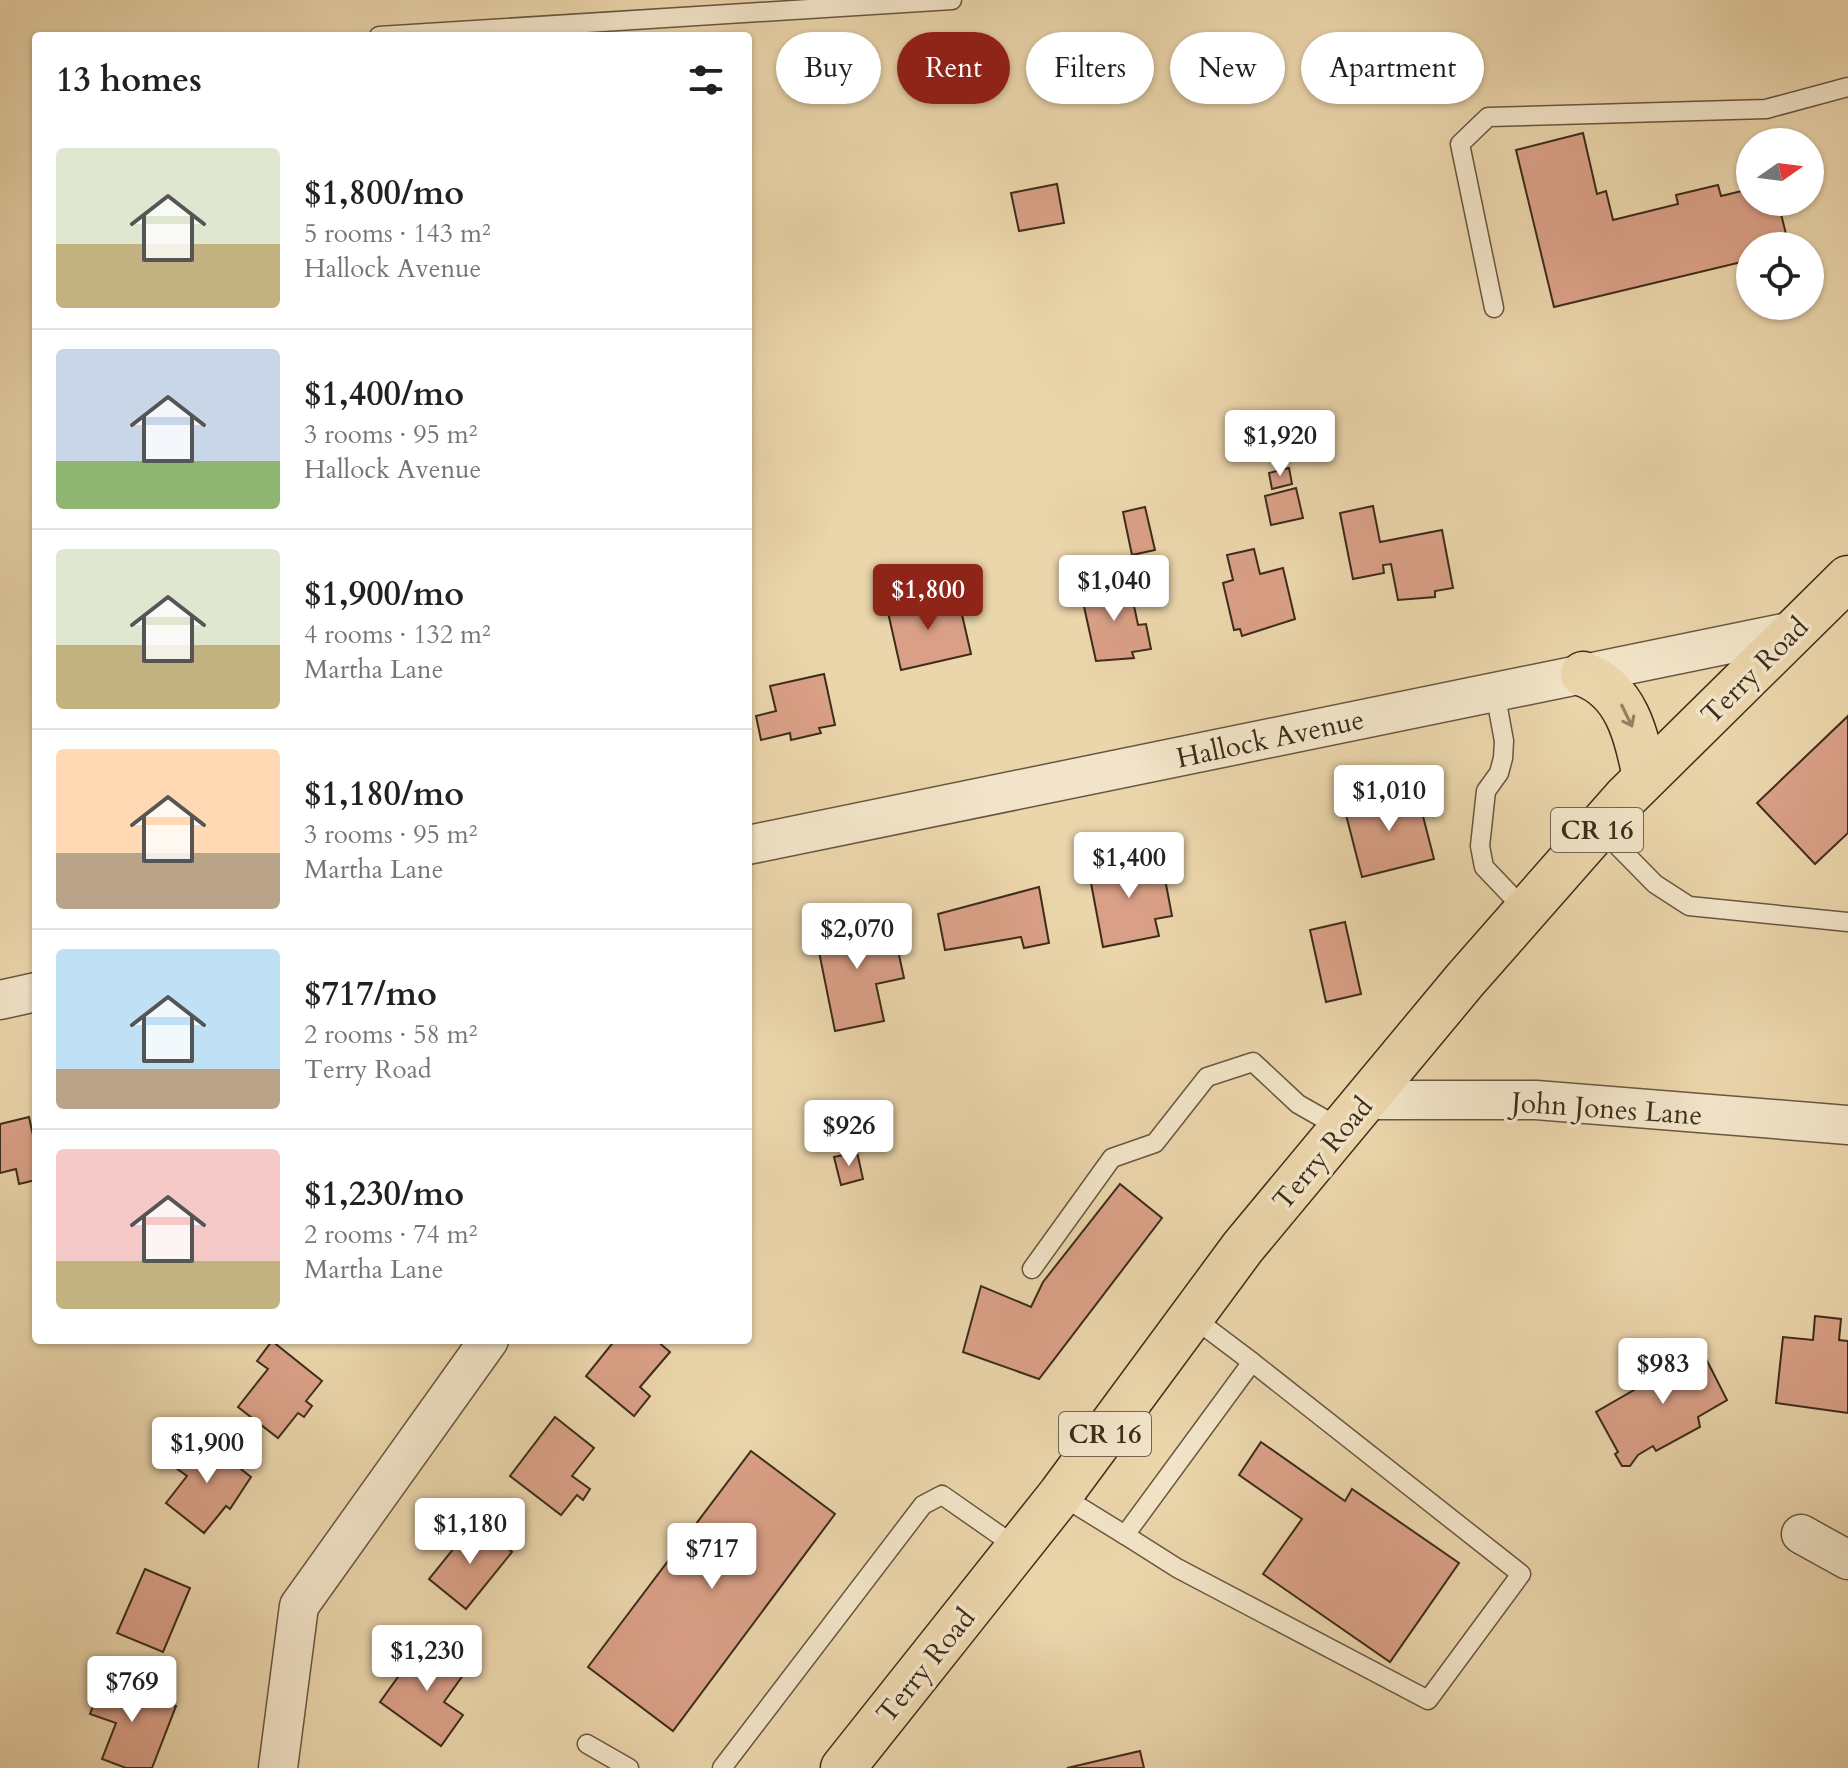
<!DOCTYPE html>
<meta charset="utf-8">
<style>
:root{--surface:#fff;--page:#f6f6f6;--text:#202124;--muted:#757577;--line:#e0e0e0;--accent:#8f2418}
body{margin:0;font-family:Cardo,serif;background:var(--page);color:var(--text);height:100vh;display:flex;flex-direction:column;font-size:30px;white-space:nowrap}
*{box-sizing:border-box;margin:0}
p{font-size:26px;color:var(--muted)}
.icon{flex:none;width:44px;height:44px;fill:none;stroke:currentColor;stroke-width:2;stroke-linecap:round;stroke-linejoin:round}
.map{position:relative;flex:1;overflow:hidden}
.panel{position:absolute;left:32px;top:32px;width:720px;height:1312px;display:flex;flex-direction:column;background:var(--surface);border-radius:8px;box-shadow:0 2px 6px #0004}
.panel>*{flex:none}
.guide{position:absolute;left:776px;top:32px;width:760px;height:72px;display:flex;gap:16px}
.needle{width:52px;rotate:76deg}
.buttons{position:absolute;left:1736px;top:128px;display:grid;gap:16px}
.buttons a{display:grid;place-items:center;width:88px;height:88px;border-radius:50%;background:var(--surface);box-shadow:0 2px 6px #0004;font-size:40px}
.price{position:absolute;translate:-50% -68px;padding:0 18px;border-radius:8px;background:#fff;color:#222;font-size:26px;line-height:52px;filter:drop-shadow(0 2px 4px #0008)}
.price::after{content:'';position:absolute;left:50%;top:48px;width:24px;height:18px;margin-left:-12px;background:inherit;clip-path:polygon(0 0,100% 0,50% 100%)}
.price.active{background:var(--accent);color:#fff}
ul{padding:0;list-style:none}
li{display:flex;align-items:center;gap:24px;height:200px;padding:0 24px}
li+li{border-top:2px solid var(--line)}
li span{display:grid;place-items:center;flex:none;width:224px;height:160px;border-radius:8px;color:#555}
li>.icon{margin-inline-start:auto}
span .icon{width:96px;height:96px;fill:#fffc;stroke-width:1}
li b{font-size:34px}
h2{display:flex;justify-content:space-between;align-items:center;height:96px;padding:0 24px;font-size:34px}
.chip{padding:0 28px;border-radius:36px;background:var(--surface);box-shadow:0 2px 6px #0004;font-size:28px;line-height:72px}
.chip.active{background:var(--accent);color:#fff}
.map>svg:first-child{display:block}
.building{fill:#daa087;stroke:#3c2d1b;stroke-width:2}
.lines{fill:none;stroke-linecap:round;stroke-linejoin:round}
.service-casing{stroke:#68573f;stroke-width:21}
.minor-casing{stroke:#68573f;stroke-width:41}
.primary-casing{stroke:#3c2d1b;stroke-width:47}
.service{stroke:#f2e4c8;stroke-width:18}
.minor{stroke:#f2e4c8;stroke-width:38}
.primary{stroke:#ebd5ab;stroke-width:44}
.oneway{stroke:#948163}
.labels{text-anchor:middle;stroke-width:7;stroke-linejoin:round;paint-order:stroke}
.shield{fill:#f2e4c8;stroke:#73644f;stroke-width:2}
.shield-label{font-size:26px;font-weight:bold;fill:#3c2d1b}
.street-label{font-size:28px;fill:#3c2d1b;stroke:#f2e4c8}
</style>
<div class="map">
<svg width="1848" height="1768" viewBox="0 0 1848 1768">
<rect width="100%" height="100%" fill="#ebd5ab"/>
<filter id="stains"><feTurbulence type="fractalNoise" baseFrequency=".0025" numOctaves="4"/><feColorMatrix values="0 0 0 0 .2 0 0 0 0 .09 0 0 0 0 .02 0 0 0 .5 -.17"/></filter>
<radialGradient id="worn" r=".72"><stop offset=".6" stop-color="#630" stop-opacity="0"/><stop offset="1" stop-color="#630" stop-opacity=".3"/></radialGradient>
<g class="building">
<path d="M1583 133 1597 194 1606 191 1613 220 1678 204 1676 195 1718 185 1721 196 1750 189V202H1778L1789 246H1750V260L1554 307 1516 150Z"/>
<path d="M1057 184 1064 223 1019 231 1011 193Z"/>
<path d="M1289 468 1292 484 1272 489 1269 473Z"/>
<path d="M1296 488 1303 518 1271 525 1265 496Z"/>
<path d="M1373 506 1380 542 1442 530 1453 588 1435 591V597L1398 600 1391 564 1383 565 1384 573 1353 579 1340 513Z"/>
<path d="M1145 507 1155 550 1132 555 1123 512Z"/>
<path d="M1254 549 1260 574 1283 568 1295 619 1242 636 1240 629 1234 630 1223 583 1233 580 1227 555Z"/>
<path d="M1129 582 1138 625 1146 624 1151 649 1132 652 1134 658 1096 661 1081 593Z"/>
<path d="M947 595 949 608 960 606 971 654 901 670 887 608Z"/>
<path d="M824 674 835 725 819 728 821 733 791 740 790 733 761 740 756 716 776 711 770 686Z"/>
<path d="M1848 716V833L1815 864 1757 803Z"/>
<path d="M1416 789 1434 859 1362 877 1344 807Z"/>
<path d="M1140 857 1142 867 1162 863 1172 916 1155 919 1159 936 1103 947 1088 867Z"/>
<path d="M1039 887 1049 943 1024 948 1021 937 945 950 938 914Z"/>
<path d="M835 912 842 946 844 938 902 927 905 944 897 946 904 978 876 984 884 1021 835 1031 812 917Z"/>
<path d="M1345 922 1361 994 1326 1002 1310 930Z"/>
<path d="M29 1117 36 1149V1180L19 1184 16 1169 0 1173V1124Z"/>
<path d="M857 1152 863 1179 841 1185 834 1157Z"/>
<path d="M1120 1184 1162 1218 1039 1379 963 1352 981 1286 1031 1307 1043 1282Z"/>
<path d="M1815 1316 1841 1319 1839 1340 1848 1341V1413L1776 1403 1783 1337 1813 1340Z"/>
<path d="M615 1340H656L670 1352 640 1387 650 1396 634 1416 586 1376Z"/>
<path d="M272 1341 322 1381 306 1401 312 1406 304 1417 298 1413 278 1438 238 1407 268 1369 257 1361Z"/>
<path d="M1697 1341 1727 1400 1698 1417 1700 1427 1656 1451 1653 1446 1638 1455 1630 1466H1622L1615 1454 1618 1452 1596 1412 1667 1371 1661 1361Z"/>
<path d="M555 1417 594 1448 572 1476 590 1489 583 1500 577 1495 561 1515 510 1476Z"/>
<path d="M200 1437 251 1477 230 1509 226 1506 204 1533 166 1503 187 1476 176 1468Z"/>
<path d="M1261 1442 1345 1501 1352 1489 1459 1563 1390 1662 1263 1574 1302 1519 1239 1475Z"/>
<path d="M751 1451 835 1514 673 1731 588 1667Z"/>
<path d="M475 1522 512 1552 466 1609 429 1579Z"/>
<path d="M145 1569 190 1588 163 1652 117 1633Z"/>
<path d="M424 1641 466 1671 444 1702 463 1715 441 1746 380 1702Z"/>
<path d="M104 1678 176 1706 152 1768H126L102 1759 116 1723 90 1714Z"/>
<path d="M1140 1751 1144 1768H1067Z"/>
</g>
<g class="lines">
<defs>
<g id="service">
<path d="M379 36 952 0"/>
<path d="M1494 308 1460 144 1488 117 1766 109 1848 87"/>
<path d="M1495 692 1504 741 1503 758 1499 773 1486 791 1480 846 1484 867 1526 911"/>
<path d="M1599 827 1655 884 1689 906 1848 922"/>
<path d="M1032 1269 1112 1158 1155 1143 1207 1077 1253 1062 1298 1104 1342 1129"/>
<path d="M1060 1495 1125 1535 1252 1362 1191 1316"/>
<path d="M1125 1535 1177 1568 1428 1700 1521 1574 1252 1362"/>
<path d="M587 1744 629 1768"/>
<path d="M722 1768 923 1505 942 1495 1018 1548"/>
</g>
<g id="minor">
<path d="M748 845 1793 631"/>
<path d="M0 1000 36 992"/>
<path d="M1366 1100H1536L1848 1125"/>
<path d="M1801 1534 1848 1560"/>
<path d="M278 1768 299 1606 489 1340"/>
</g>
<g id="primary">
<path d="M1583 674C1627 690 1636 735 1645 777"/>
<path d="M843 1768 1060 1495 1243 1247 1465 980 1625 798 1848 578"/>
</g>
</defs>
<use href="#service" class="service-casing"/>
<use href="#minor" class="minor-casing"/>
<use href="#primary" class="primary-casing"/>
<use href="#service" class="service"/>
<use href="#minor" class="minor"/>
<use href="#primary" class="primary"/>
</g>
<defs><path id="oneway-shaft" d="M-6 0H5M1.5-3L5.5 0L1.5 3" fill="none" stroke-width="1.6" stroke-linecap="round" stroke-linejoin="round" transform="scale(2)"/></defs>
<use class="oneway" href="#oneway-shaft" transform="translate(1627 716) rotate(64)"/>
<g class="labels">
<g class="shield">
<rect x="1551" y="808" width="92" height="44" rx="6"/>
<rect x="1059" y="1412" width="92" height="44" rx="6"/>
</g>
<g class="shield-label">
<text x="1597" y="839">CR 16</text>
<text x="1105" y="1443">CR 16</text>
</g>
<g class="street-label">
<text transform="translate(1754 670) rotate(-45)" y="10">Terry Road</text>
<text transform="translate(1270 738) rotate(-12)" y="10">Hallock Avenue</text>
<text transform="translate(1607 1108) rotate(4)" y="10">John Jones Lane</text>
<text transform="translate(1322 1153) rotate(-50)" y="10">Terry Road</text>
<text transform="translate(925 1665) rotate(-51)" y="10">Terry Road</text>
</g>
</g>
<rect width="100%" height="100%" filter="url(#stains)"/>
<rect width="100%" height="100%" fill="url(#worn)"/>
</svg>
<div class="buttons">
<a><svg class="needle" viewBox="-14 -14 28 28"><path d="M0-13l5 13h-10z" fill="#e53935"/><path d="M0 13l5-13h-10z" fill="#757577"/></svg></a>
<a><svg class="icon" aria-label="locate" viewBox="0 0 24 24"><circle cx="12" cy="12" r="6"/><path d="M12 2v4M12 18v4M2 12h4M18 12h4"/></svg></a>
</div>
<b class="price" style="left:1280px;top:478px">$1,920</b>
<b class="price" style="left:1114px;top:623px">$1,040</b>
<b class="price active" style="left:928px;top:632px">$1,800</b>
<b class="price" style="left:1389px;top:833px">$1,010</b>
<b class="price" style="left:1129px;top:900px">$1,400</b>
<b class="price" style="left:857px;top:971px">$2,070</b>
<b class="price" style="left:849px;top:1168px">$926</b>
<b class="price" style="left:1663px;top:1406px">$983</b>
<b class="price" style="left:207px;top:1485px">$1,900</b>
<b class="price" style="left:470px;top:1566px">$1,180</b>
<b class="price" style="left:712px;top:1591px">$717</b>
<b class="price" style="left:427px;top:1693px">$1,230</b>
<b class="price" style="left:132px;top:1724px">$769</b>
<div class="guide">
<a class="chip">Buy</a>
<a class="chip active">Rent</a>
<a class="chip">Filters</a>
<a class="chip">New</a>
<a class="chip">Apartment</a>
</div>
<section class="panel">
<h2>13 homes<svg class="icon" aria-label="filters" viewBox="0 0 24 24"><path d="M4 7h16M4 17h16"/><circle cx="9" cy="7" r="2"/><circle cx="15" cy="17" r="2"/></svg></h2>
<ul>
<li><span style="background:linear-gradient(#dfe7d0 60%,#c2b280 0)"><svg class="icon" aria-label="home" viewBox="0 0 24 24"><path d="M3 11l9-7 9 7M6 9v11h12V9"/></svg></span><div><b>$1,800/mo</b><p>5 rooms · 143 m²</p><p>Hallock Avenue</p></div></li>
<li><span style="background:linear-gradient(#c9d6e8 70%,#8fb573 0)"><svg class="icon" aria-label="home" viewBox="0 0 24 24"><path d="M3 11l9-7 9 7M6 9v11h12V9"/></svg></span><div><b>$1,400/mo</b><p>3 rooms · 95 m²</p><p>Hallock Avenue</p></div></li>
<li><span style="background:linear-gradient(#dfe7d0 60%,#c2b280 0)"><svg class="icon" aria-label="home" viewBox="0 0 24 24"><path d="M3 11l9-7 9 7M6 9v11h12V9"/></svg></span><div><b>$1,900/mo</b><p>4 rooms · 132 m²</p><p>Martha Lane</p></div></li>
<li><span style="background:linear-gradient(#ffd9b3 65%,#b9a48a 0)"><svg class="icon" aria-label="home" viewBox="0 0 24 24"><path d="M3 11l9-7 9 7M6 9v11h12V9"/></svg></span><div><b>$1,180/mo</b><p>3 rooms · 95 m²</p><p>Martha Lane</p></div></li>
<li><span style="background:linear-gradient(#bfe0f5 75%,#b9a48a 0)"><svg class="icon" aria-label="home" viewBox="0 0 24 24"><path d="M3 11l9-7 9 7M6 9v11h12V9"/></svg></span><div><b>$717/mo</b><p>2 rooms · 58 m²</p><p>Terry Road</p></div></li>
<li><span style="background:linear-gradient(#f6c9c9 70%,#c2b280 0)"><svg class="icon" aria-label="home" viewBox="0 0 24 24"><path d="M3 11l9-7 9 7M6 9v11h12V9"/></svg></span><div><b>$1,230/mo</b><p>2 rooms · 74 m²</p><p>Martha Lane</p></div></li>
</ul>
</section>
</div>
